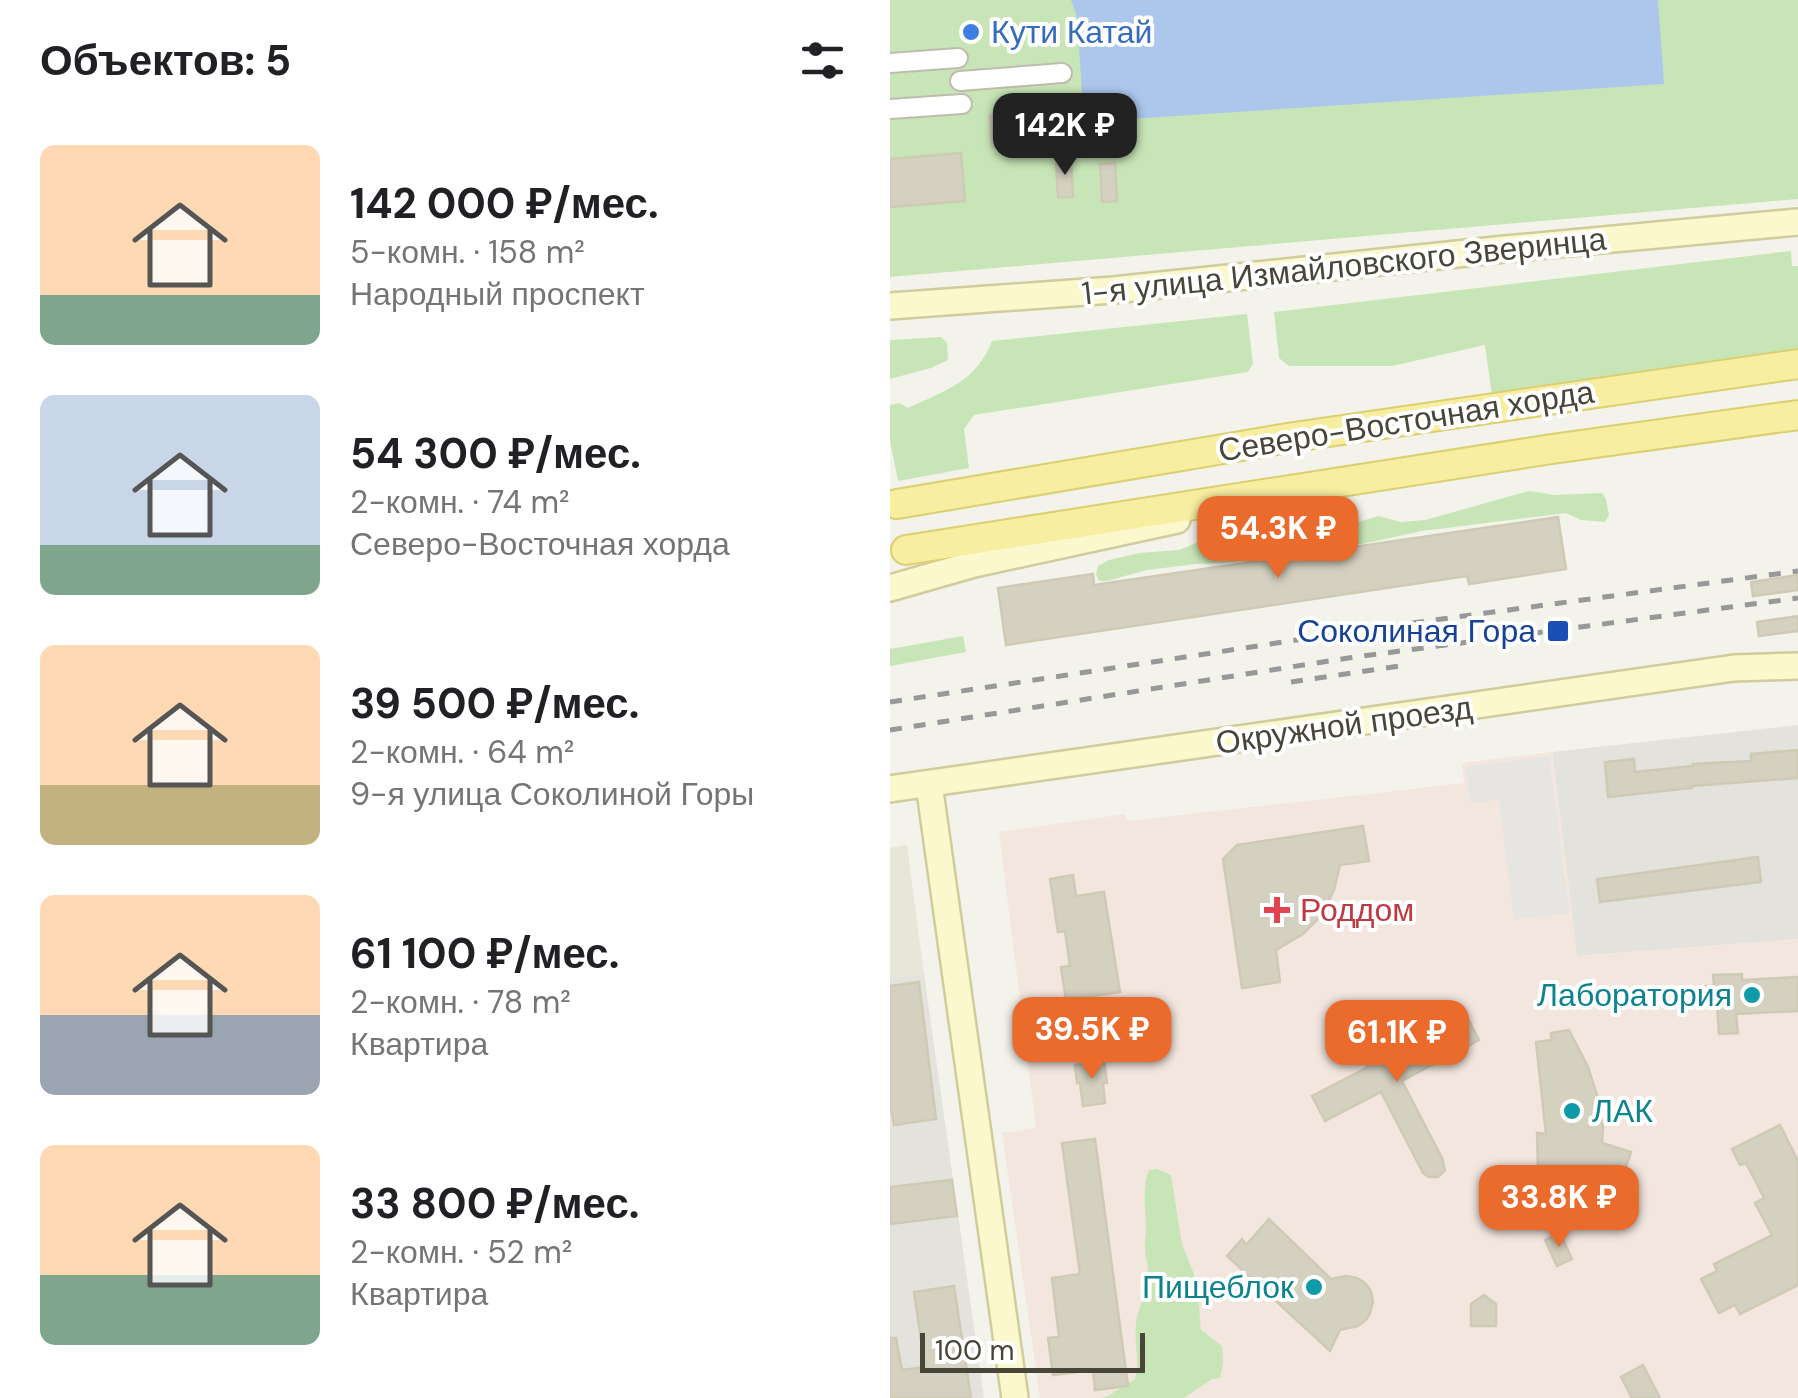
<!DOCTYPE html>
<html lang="ru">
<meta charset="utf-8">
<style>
:root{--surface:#fff;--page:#f2f2f2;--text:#202124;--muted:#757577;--accent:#ea6b2b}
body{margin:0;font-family:"DM Sans",sans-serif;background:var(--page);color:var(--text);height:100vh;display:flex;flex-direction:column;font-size:38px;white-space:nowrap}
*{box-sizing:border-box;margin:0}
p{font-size:32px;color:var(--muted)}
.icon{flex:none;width:55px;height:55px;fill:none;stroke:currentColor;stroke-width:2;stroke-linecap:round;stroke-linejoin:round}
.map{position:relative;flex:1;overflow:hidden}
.side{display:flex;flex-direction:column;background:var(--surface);width:890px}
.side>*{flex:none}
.scale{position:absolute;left:30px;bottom:25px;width:225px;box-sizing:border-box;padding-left:10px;border:5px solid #484539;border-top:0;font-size:28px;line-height:35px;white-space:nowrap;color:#484539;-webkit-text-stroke:8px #fff;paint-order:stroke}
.price{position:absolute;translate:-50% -85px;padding:0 22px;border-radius:20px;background:var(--accent);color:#fff;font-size:32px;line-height:65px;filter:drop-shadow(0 2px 5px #0008)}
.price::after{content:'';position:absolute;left:50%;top:60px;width:30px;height:22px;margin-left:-15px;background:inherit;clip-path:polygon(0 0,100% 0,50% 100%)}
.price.selected{background:#222;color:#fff}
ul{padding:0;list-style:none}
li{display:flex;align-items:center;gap:30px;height:250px;padding:0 40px}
li span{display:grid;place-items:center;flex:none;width:280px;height:200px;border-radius:15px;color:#555}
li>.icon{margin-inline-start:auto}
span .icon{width:120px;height:120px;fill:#fffc;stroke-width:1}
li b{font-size:42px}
h2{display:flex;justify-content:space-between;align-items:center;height:120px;padding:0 40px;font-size:42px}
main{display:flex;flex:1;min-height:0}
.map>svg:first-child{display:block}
.residential{fill:#e8e6d9}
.industrial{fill:#e4e2dc}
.medical{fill:#f3e6df}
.green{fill:#c8e5b7}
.parking{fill:#e6e5e2}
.water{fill:#acc6ec}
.building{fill:#d5d1c1;stroke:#cfcab4;stroke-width:2.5}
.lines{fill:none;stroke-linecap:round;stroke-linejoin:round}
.street-casing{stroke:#bfbcae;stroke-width:22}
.secondary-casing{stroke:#d0cc9d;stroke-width:30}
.primary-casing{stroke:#dccf71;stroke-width:32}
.street{stroke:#fff;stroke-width:18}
.secondary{stroke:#fbf8ce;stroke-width:25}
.primary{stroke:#f7eea1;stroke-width:28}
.rail{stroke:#989898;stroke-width:5;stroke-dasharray:12 12;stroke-linecap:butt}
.shop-dot{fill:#3f7fe0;stroke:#fff;stroke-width:4}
.transit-dot{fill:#1a4fb4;stroke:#fff;stroke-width:4}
.health-dot{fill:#e0444e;stroke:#fff;stroke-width:4}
.culture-dot{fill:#0f9aa8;stroke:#fff;stroke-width:4}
.labels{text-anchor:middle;stroke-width:8;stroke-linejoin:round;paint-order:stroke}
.shop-label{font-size:32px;fill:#366cbe;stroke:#fff;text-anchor:start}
.street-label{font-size:32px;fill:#484539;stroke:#fff}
.transit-label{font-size:32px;fill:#164399;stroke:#fff;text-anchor:end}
.health-label{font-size:32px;fill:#be3a42;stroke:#fff;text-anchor:start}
.culture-label{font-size:32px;fill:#0d838f;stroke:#fff;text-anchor:end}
</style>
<main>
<section class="side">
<h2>Объектов: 5<svg class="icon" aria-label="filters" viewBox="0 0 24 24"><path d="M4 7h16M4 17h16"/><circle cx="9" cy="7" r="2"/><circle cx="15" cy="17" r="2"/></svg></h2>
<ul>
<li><span style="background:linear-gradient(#ffd9b3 75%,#7fa58c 0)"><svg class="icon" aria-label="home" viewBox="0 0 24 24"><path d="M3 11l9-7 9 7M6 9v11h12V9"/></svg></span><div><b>142 000 ₽/мес.</b><p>5-комн. · 158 m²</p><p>Народный проспект</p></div></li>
<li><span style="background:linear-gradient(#c9d6e8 75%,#7fa58c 0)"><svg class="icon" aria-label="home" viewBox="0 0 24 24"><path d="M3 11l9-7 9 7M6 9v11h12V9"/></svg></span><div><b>54 300 ₽/мес.</b><p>2-комн. · 74 m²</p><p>Северо-Восточная хорда</p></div></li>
<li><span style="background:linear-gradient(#ffd9b3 70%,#c2b280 0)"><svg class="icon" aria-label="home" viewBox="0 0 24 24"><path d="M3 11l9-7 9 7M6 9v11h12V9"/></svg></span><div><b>39 500 ₽/мес.</b><p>2-комн. · 64 m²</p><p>9-я улица Соколиной Горы</p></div></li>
<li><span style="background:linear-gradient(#ffd9b3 60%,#9aa5b1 0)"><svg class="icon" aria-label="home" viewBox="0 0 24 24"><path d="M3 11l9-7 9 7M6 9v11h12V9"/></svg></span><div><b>61 100 ₽/мес.</b><p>2-комн. · 78 m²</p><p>Квартира</p></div></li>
<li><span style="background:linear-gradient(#ffd9b3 65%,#7fa58c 0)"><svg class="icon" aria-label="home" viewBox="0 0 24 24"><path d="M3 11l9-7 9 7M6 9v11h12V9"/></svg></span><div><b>33 800 ₽/мес.</b><p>2-комн. · 52 m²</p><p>Квартира</p></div></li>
</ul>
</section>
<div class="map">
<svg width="908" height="1398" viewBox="0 0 908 1398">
<rect width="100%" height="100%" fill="#f4f3eb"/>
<path class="residential" d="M17 845 34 974 0 979V848Z"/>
<g class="industrial">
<path d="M908 725V939L687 956 662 752Z"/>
<path d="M34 974 94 1398H0V979Z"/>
</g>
<path class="medical" d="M662 752 687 956 908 939V1398H150L112 1133 146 1128 109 832 235 814 238 821 574 783 572 763Z"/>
<g class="green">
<path d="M0 0H908V199L0 277Z"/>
<path d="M901 251 902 266H908V352L602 396 595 345 502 366H399L389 358 384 312Z"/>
<path d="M357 314 363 364 358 372 84 415 74 429 79 468 8 481 0 441V405L9 403 18 408C56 390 86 382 102 341Z"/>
<path d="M51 337 57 343 58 360 41 368 0 379V340Z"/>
<path d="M639 491 664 495 712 493 716 499 719 515 715 522 691 520 676 513 532 531 472 544 440 545 375 554 345 562 307 564 257 570 217 581H209L206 574 208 566 219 560 249 553 289 550 311 541H351L449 528 488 516 511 522 535 520Z"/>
<path d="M73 636 76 652 0 666V649Z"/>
<path d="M267 1169 281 1175 292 1244 307 1282 311 1330 332 1346 333 1363 330 1378 322 1379 294 1398H211L218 1396 245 1379C251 1356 242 1340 247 1317 251 1301 259 1288 258 1271 258 1264 255 1256 255 1248 254 1240 257 1232 256 1224 255 1206 252 1188 259 1170Z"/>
</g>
<path class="parking" d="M659 756 679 913 624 920 609 800 580 803 576 767Z"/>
<path class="water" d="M181 0H768L774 84 194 122 187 17Z"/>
<g class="building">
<path d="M132 114 134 145 102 147 100 116Z"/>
<path d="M71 153 75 201 0 207V159Z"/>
<path d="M181 159 183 197H168L166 160Z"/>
<path d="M225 163 227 201 212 202 210 164Z"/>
<path d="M668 517 676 569 579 584 577 576 116 645 108 588 203 574 204 585Z"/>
<path d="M908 575V590L863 596 861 582Z"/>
<path d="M908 616V631L869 636 867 622Z"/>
<path d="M908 750V778L802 786V788L718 797 715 762 744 759 745 772 803 766V764L861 761V754Z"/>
<path d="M473 826 479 861 450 865 444 890 431 916 413 934 386 950 390 982 352 988 333 859 347 845Z"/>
<path d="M868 857 871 882 710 902 707 879Z"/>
<path d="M183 875 186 896 214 892 230 992 176 1000 171 967 180 966 175 931 168 932 160 879Z"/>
<path d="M852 974V980L908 977V1011L846 1014 848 1033 829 1034 827 1004 817 1005 816 986H824L823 975Z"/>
<path d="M29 982 46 1119 4 1125 2 1112H0V986Z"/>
<path d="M577 1017 589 1040 512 1081 552 1158 555 1170 548 1177H539L533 1173 491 1092 435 1121 422 1096 478 1067 460 1033 479 1023 498 1059Z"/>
<path d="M679 1030 698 1067 707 1095 713 1127 712 1143 741 1152 730 1184 713 1180 704 1193 689 1199 680 1196 670 1189 664 1171 660 1169H648L647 1133 656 1134 646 1042 661 1040V1033Z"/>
<path d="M214 1061 217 1083H213L215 1103 193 1106 190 1083H187L185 1065Z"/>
<path d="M890 1125 908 1161V1285L850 1314 845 1305 829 1313 811 1279 827 1271 824 1264 882 1235 865 1203 874 1198 856 1163 850 1165 842 1149Z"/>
<path d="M205 1139 238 1386 205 1390 203 1370 163 1375 158 1338 169 1337 162 1278 190 1274 172 1143Z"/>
<path d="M62 1180 67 1216 0 1224V1187Z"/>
<path d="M379 1219 441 1279 456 1276 467 1278 475 1283 481 1291 483 1302 480 1313 476 1320 468 1326 450 1330 440 1351 337 1256 352 1239 356 1245Z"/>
<path d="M670 1233 682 1259 667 1266 655 1240Z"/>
<path d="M64 1286 81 1398H0V1338H6L12 1370 35 1367 24 1292Z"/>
<path d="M594 1295 606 1304V1326H581V1304Z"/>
<path d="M753 1365 770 1398H742L731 1377Z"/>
</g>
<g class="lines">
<defs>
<g id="street">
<path d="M0 63 68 58"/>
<path d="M70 81 172 73"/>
<path d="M0 109 72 104"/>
</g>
<g id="secondary">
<path d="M0 306 223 290 615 249 908 222"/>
<path d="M0 588 84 564 287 520"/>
<path d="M39 784 125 1398"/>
<path d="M0 789 844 668 908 666"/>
</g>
<g id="primary">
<path d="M7 504 404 437 908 364"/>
<path d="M16 550 662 449 908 415"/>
</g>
</defs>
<use href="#street" class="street-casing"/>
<use href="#secondary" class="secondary-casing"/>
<use href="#primary" class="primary-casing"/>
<use href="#street" class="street"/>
<use href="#secondary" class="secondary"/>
<use href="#primary" class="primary"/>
<g class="rail">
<path d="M401 682 510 666"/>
<path d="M0 702 492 627 908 571"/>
<path d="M0 730 458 658 908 598"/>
</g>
</g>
<circle class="shop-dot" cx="81" cy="32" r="10"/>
<rect class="transit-dot" x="656" y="619" width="24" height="24" rx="5"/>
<path class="health-dot" d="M382 895h10v10h10v10h-10v10h-10v-10h-10v-10h10z"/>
<g class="culture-dot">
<circle cx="862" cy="995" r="10"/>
<circle cx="682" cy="1111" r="10"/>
<circle cx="424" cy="1287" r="10"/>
</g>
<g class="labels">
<g class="shop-label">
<text x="101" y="43">Кути Катай</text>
</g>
<g class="street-label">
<text transform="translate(454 266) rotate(-6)" y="11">1-я улица Измайловского Зверинца</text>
<text transform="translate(516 421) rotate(-9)" y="11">Северо-Восточная хорда</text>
<text transform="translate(454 725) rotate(-8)" y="11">Окружной проезд</text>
</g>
<g class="transit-label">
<text x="646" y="642">Соколиная Гора</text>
</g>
<g class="health-label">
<text x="410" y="921">Роддом</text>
</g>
<g class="culture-label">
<text x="842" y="1006">Лаборатория</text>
<text x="702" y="1122" text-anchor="start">ЛАК</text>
<text x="404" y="1298">Пищеблок</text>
</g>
</g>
</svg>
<div class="scale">100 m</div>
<b class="price selected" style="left:175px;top:178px">142K ₽</b>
<b class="price" style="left:388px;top:581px">54.3K ₽</b>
<b class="price" style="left:202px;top:1082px">39.5K ₽</b>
<b class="price" style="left:507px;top:1085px">61.1K ₽</b>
<b class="price" style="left:669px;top:1250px">33.8K ₽</b>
</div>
</main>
